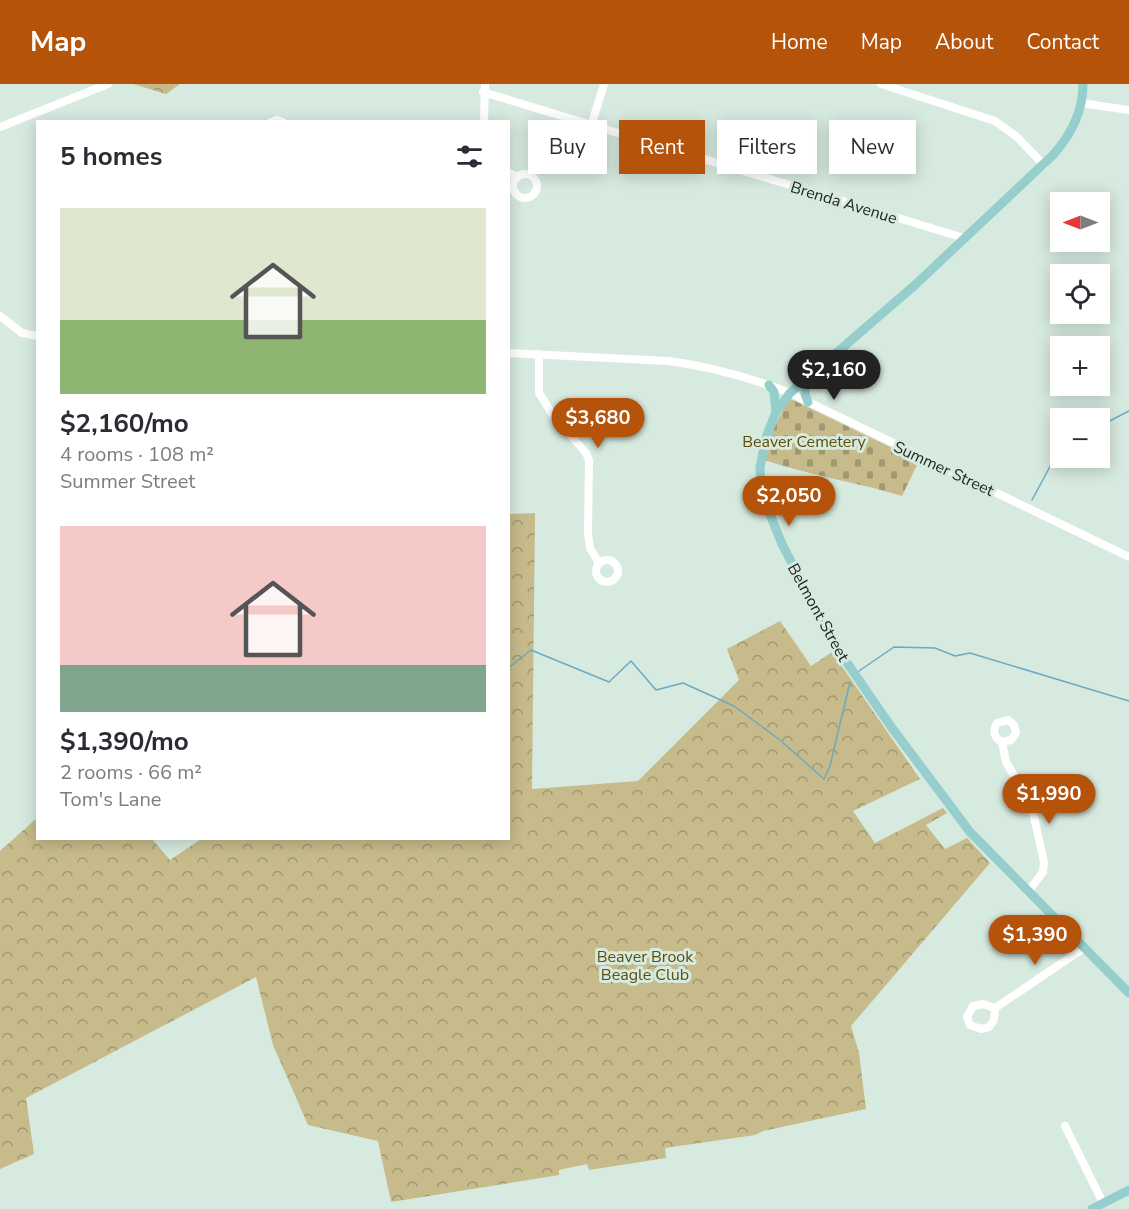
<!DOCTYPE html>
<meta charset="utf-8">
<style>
:root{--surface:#fff;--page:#f2f2f3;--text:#2b2b33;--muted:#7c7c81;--accent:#b45309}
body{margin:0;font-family:"Nunito Sans",sans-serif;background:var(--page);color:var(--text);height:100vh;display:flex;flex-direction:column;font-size:22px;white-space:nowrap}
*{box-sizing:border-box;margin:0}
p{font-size:20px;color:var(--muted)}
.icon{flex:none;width:33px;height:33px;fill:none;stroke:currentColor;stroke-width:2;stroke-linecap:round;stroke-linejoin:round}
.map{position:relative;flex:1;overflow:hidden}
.sheet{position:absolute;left:36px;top:36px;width:474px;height:720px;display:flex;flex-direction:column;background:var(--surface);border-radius:0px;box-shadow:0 3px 15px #0003}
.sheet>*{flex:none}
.guide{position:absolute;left:528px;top:36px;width:510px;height:54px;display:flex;gap:12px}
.needle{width:39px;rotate:270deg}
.controls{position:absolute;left:1050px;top:108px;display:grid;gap:12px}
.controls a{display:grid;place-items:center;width:60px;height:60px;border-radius:0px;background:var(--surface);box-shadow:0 3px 15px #0003;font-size:30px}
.price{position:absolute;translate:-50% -51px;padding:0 14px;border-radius:21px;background:var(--accent);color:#fff;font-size:20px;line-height:39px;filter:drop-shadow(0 2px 3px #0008)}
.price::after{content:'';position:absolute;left:50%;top:36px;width:18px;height:14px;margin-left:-9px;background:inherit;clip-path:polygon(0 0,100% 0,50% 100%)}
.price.current{background:#222;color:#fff}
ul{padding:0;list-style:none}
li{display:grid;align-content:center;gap:12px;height:318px;padding:0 24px}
li span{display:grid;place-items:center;height:186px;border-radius:0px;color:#555}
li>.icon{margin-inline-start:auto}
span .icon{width:108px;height:108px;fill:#fffc;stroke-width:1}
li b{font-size:26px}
h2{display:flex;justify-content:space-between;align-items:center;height:72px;padding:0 24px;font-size:26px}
.pill{padding:0 21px;border-radius:0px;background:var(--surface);box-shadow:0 3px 15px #0003;font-size:21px;line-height:54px}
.pill.current{background:var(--accent);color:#fff}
header{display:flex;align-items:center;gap:36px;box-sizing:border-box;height:84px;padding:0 30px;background:var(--accent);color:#fff}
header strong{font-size:28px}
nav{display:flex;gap:33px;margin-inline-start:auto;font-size:21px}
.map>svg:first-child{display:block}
.cemetery{fill:url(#cemetery-stones)}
.park{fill:url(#park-crowns)}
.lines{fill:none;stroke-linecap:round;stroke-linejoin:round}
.stream{stroke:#6ca9c3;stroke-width:1.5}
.minor{stroke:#fff;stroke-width:8}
.major{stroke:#95cecd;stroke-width:9}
.labels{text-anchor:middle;stroke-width:6;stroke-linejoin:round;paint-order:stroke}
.street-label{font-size:16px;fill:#202723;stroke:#d7eadf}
.park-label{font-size:16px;fill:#5d4e0b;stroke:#d7eadf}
</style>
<header>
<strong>Map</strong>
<nav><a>Home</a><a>Map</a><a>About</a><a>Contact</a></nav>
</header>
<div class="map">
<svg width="1129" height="1125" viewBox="0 0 1129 1125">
<defs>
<pattern id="cemetery-stones" width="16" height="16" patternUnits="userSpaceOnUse" patternTransform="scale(1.5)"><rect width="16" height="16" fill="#c7bb8b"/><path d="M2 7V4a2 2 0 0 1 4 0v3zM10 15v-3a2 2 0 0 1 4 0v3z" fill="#a19871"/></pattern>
<pattern id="park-crowns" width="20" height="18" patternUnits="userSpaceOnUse" patternTransform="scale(1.5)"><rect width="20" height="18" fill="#c7bb8b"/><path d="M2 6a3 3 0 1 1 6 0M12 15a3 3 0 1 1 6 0" fill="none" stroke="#a19871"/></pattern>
</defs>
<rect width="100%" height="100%" fill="#d7eadf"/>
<path class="cemetery" d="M791 315 919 377 902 412C856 398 809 391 764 376L772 348 787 318Z"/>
<g class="park">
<path d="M133 0H180L166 10Z"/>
<path d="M535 429 532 705 638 697 739 596 727 565 780 537 811 582 832 568 920 695 853 727 875 759 943 724 947 729 926 741 945 765 967 754 990 779 851 942 859 969 866 1025 763 1047 755 1051 665 1064 666 1074 589 1086 587 1080 559 1086V1091L391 1118 378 1057 308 1041 273 961 256 893 26 1014 34 1070 0 1085V767L37 734 38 754 152 755 170 776 201 755 508 754 509 430Z"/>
</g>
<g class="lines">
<g class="stream">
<path d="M1100 342 1129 327"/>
<path d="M1032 416 1060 364"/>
<path d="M508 581 511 582 531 566 609 598 631 577 656 606 683 599 734 622 780 656 824 695 830 682 850 598"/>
<path d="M859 587 894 563 935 564 955 572 970 569 1129 617"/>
</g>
<g class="minor">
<path d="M881 0 995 37 1017 53 1044 81"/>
<path d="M483 8 964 154"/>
<path d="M1081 19 1129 26"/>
<path d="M271 38 277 36 283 38"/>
<path d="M484 38 485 0"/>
<path d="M591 42 604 0"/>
<path d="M0 43 108 0"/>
<path d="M508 88 517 93"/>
<circle cx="525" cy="102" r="12"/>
<path d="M0 232 22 249 38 252"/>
<path d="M508 269 668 277C710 282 751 294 790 309L1129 473"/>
<path d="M539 270V309L553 331 586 369 589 376 588 450 590 464 599 479"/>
<circle cx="607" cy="487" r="11"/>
<path d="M1002 658 1011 656 1016 649 1014 641 1008 636 997 639C992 646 994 654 1002 658L1006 678 1031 720 1044 778 1043 788 1028 808"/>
<path d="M995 924 983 920 973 922 967 933 970 941 981 945 989 943 994 936 995 924 1084 864"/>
<path d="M1065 1042 1103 1119"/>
</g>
<g class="major">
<path d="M1083 0C1083 27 1071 51 1053 71L915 201 790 309 776 328 765 356 760 384 761 402 769 428 782 460 832 557 892 644 970 748 1129 909"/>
<path d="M805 296V310L808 318"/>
<path d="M769 301 774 308 776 328"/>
<path d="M1092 1125 1129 1106"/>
</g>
</g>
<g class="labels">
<g class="street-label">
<text transform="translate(844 118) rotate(17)" y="6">Brenda Avenue</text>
<text transform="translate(944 384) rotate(25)" y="6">Summer Street</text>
<text transform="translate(819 528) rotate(61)" y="6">Belmont Street</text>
</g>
<g class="park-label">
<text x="804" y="363">Beaver Cemetery</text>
<text x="645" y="878">Beaver Brook<tspan x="645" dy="18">Beagle Club</tspan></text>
</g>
</g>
</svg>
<div class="controls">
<a><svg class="needle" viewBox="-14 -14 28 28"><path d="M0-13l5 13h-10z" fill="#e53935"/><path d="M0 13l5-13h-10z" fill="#7c7c81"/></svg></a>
<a><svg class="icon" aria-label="locate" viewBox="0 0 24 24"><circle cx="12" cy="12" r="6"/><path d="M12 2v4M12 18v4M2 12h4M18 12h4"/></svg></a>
<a>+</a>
<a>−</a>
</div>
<b class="price current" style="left:834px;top:317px">$2,160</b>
<b class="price" style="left:598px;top:365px">$3,680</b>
<b class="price" style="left:789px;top:443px">$2,050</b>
<b class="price" style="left:1049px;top:741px">$1,990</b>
<b class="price" style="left:1035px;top:882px">$1,390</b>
<div class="guide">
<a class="pill">Buy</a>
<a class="pill current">Rent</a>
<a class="pill">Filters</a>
<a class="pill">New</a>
</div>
<section class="sheet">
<h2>5 homes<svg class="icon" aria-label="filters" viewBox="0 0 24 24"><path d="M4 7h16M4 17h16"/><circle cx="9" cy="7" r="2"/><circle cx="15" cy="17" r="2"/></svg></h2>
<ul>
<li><span style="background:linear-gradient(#dfe7d0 60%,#8fb573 0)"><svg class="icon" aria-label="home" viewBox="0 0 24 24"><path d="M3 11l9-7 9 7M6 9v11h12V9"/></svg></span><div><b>$2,160/mo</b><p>4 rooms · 108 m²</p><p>Summer Street</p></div></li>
<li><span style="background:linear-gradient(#f6c9c9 75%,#7fa58c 0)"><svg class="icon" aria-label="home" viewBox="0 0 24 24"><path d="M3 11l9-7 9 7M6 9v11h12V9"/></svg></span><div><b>$1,390/mo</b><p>2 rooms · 66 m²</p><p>Tom's Lane</p></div></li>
</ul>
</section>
</div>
